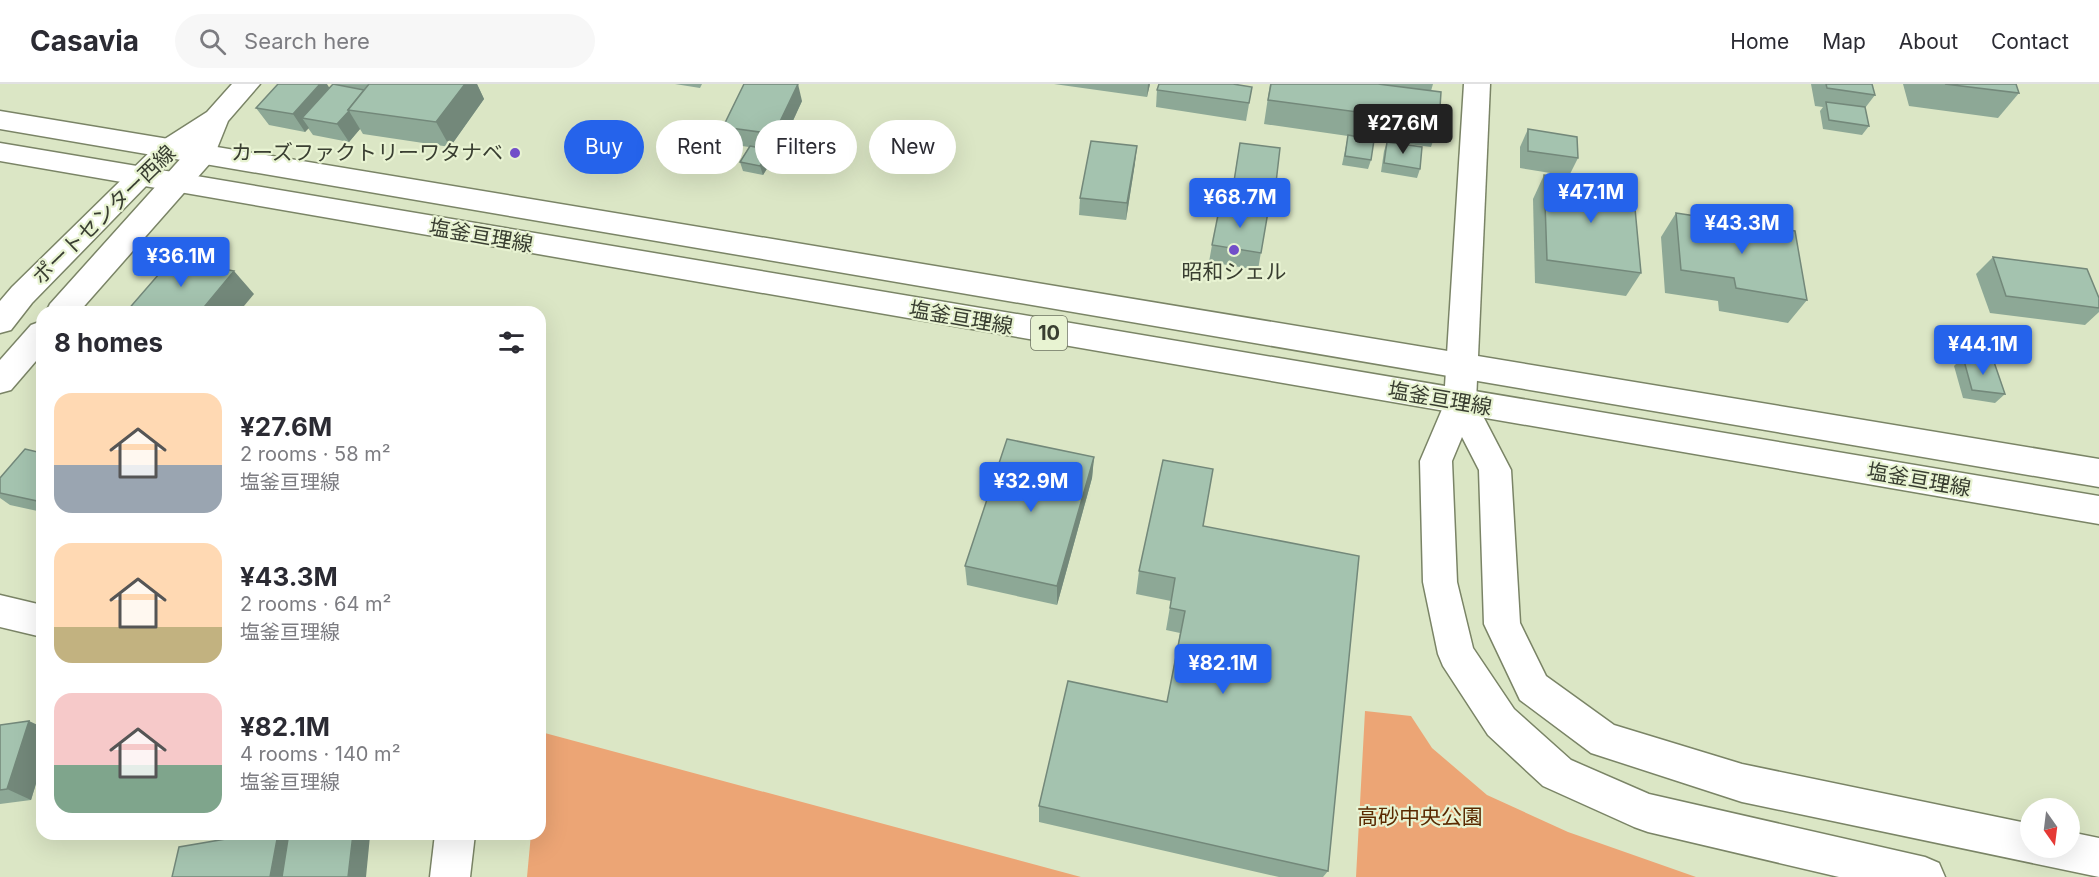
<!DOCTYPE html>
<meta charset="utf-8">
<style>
:root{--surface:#fff;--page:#f7f7f7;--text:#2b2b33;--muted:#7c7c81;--line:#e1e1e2;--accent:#2563eb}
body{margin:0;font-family:Inter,"Noto Sans JP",sans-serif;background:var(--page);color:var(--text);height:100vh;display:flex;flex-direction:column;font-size:22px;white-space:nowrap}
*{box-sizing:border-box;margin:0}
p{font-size:20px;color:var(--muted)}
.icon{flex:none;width:33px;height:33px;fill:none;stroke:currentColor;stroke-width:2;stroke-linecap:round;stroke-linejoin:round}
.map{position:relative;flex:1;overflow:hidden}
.sheet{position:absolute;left:36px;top:222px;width:510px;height:534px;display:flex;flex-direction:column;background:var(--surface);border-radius:18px;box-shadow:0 6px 24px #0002}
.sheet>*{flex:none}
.top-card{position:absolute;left:564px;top:36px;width:570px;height:54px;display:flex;gap:12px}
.needle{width:39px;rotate:166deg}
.buttons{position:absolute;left:2020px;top:714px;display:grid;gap:12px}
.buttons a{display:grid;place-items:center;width:60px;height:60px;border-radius:50%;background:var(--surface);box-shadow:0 6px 24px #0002;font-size:30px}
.price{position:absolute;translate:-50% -51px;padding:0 14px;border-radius:6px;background:var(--accent);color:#fff;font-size:20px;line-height:39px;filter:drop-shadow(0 2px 3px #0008)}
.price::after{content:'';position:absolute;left:50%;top:36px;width:18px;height:14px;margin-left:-9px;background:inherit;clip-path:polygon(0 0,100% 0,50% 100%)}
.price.active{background:#222;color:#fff}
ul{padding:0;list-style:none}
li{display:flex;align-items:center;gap:18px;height:150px;padding:0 18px}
li span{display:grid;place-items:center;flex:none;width:168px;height:120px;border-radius:18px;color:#555}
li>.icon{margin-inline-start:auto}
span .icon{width:72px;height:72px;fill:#fffc;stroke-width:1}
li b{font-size:26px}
h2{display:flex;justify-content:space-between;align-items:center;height:72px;padding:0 18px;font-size:26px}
.tag{padding:0 21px;border-radius:27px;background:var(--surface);box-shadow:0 6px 24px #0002;font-size:21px;line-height:54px}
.tag.active{background:var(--accent);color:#fff}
header{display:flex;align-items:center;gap:36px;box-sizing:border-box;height:84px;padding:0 30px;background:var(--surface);border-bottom:2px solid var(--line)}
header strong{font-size:28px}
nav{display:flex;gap:33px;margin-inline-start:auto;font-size:21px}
.search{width:420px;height:54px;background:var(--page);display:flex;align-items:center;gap:15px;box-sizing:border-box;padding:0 21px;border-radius:33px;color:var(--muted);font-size:22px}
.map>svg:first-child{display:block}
.green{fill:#eca575}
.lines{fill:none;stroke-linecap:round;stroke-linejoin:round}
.minor-casing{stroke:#7a8466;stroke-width:3}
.major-casing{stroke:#7a8466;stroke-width:3}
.highway-casing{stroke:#7a8466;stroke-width:3}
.minor{fill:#fff;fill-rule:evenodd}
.major{fill:#fff;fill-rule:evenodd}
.highway{fill:#fff;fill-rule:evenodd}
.wall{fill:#8da896}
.shaded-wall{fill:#73887a}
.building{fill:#a4c3af;stroke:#73887a;stroke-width:1.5}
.poi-dot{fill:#724fc9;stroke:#e8f3d2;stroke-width:2}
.labels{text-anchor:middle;stroke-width:4.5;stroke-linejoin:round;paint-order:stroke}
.shield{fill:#e8f3d2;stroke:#6e7461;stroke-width:1.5}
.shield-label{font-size:20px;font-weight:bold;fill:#393e31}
.poi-label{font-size:21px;fill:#393e31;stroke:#e8f3d2;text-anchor:end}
.street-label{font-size:21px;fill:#393e31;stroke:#e8f3d2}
.park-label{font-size:21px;fill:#5a2900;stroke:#e8f3d2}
</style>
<header>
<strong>Casavia</strong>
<div class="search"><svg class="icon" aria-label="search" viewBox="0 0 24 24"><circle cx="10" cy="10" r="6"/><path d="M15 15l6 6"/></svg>Search here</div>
<nav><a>Home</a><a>Map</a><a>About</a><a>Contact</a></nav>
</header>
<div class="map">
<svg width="2099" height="793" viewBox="0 0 2099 793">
<rect width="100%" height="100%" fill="#dbe6c5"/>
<g class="green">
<path d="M1365 627 1411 632 1432 664 1487 711 1568 748 1696 793H1356Z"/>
<path d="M541 648 1081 793H527L531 750H540Z"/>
</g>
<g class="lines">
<defs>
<g id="minor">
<path d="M232 0H260L228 37 212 77 79 228H46L50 220 192 62 178 70 148 100 32 219 11 246 0 249V217L12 203 160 58 207 28Z"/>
<path d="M1464 0H1490L1476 318 1471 327 1460 331 1449 327 1444 318Z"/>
<path d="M42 237V270L11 306 0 309V276L31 241Z"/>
<path d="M0 511 42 521V553L0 543Z"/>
<path d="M435 750H475L470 793H430Z"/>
</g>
<g id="major">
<path d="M0 27 2099 375V403L0 45Z"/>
<path d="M0 59 2099 412V440L0 77Z"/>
</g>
<path id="highway" d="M1460 305 1471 309 1511 386 1520 539 1546 592 1614 641 1742 680 2031 740V764H2070V748L2099 754V793L1742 718 1591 669 1520 616 1484 540 1479 386 1462 353 1452 377 1457 498 1473 564 1514 625 1571 676 1649 710 1925 773 1939 779 1945 793H1839L1648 748 1634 743 1543 702 1488 651 1443 582 1438 570 1423 498 1420 377 1449 309Z"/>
</defs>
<use href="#minor" class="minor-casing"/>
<use href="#major" class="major-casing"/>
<use href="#highway" class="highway-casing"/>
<use href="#minor" class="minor"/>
<use href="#major" class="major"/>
<use href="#highway" class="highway"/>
</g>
<g class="wall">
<path d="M336 0H477L484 15 450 63 363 50 360 45 349 58 313 51 308 44 305 48 269 41 256 24 329 4 337 1Z"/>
<path d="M675 0H702L700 4Z"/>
<path d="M1054 0H1150L1147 13Z"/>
<path d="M1270 0H1433L1431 7 1439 39 1431 63 1363 54 1371 76 1368 85 1342 81 1348 52 1264 40Z"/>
<path d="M1811 0H1872L1875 11 1865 24 1869 42 1862 51 1823 45 1820 27 1823 23 1815 22Z"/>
<path d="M1903 0H2016L2019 9 1998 34 1909 22Z"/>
<path d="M1252 3 1246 37 1156 23 1157 6Z"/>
<path d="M802 17 779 67 770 66 773 75 763 91 743 87 740 78 749 63 728 60 723 43Z"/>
<path d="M1528 45 1578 74 1569 92 1520 84V63Z"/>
<path d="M1387 58 1420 85 1417 94 1381 88 1384 67Z"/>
<path d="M1237 76 1274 116 1270 133 1267 132 1258 186 1209 178 1212 161 1230 122Z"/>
<path d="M1135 79 1126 136 1079 131 1080 114Z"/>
<path d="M1544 91 1641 189 1626 212 1535 199 1533 115Z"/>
<path d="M1676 129 1807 216 1788 239 1719 227 1718 217 1665 209 1661 153Z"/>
<path d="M1993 173 2099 214V228L2085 241 1990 229 1976 190Z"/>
<path d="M1963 273 2005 310 1995 319 1963 314 1954 282Z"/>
<path d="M42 369V428L10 421 0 414V394Z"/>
<path d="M1094 373 1092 394 1057 521 967 501 965 482Z"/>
<path d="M1203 442 1328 787 1323 793H1279L1039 738V722L1167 618 1180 549 1166 546 1171 517 1136 510 1139 487Z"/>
<path d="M0 641 42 643V680L31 716 0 720Z"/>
</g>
<g class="shaded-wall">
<path d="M320 0H327L335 13 302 34 309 44 305 48 293 30Z"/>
<path d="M465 0H477L484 15 450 63 436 38Z"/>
<path d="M798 0 802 17 779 67 774 50Z"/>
<path d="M1148 0H1150L1147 13Z"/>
<path d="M349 27 360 45 349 58 337 40Z"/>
<path d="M1137 62 1135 79 1126 136 1127 119Z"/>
<path d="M770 66 773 75 763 91 760 82Z"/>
<path d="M234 187 254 210 239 228H200Z"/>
<path d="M1094 373 1092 394 1057 521V502Z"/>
<path d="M29 637 42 643V680L31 716 7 705Z"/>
<path d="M278 750H286L297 755 290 793H270Z"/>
<path d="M353 750H366L370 752 366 793H348Z"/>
</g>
<g class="building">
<path d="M278 0H320L293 30 256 24Z"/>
<path d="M333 0 364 6 348 26 349 27 337 40 302 34Z"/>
<path d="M369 0H465L436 38 348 26Z"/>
<path d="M744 0H798L774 50 723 43Z"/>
<path d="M1159 0H1233L1252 3 1249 19 1157 6Z"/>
<path d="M1271 0H1378L1441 8 1439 39 1268 16Z"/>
<path d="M1826 0H1872L1875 11 1827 4Z"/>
<path d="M1945 0H2016L2019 9Z"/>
<path d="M1826 18 1865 23 1869 42 1829 36Z"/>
<path d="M1528 45 1577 53 1578 74 1528 67Z"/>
<path d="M1348 51 1374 56 1371 76 1345 72Z"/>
<path d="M1091 57 1137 62 1127 119 1080 114Z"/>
<path d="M1387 58 1422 63 1420 85 1384 79Z"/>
<path d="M1240 59 1280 64 1274 116 1232 110Z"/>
<path d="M750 62 770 66 760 82 740 78Z"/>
<path d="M1544 91 1633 103 1641 189 1547 176Z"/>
<path d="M1220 121 1268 128 1261 169 1212 161Z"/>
<path d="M1676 129 1795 147 1807 216 1736 204 1734 194 1681 186Z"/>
<path d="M1993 173 2087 185 2099 214V224L2006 212Z"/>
<path d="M172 175 234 187 200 228H126Z"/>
<path d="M1963 273 1994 278 2005 310 1972 306Z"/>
<path d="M1007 355 1094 373 1057 502 965 482Z"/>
<path d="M25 365 42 369V418L0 409V394Z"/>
<path d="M1163 376 1213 385 1203 442 1359 472 1328 787 1039 722 1068 597 1167 618 1185 527 1170 524 1175 494 1139 487Z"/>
<path d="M29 637 7 705 0 706V641Z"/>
<path d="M255 750H278L270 793H172L179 763Z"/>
<path d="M316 750H353L348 793H282L288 755Z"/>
</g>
<g class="poi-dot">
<circle cx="515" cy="69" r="6"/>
<circle cx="1234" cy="166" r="6"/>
</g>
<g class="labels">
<rect class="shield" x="1031" y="232" width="36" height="34" rx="4.5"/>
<g class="shield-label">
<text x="1049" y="256">10</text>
</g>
<g class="poi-label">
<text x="503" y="76">カーズファクトリーワタナベ</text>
<text x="1234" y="195" text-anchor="middle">昭和シェル</text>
</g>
<g class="street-label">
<text transform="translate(104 131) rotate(-44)" y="7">ポートセンター西線</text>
<text transform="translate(481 152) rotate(10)" y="7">塩釜亘理線</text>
<text transform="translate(961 234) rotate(10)" y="7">塩釜亘理線</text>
<text transform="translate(1440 315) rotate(10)" y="7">塩釜亘理線</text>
<text transform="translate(1919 396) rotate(10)" y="7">塩釜亘理線</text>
</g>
<g class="park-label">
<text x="1420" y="740">高砂中央公園</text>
</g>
</g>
</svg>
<div class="buttons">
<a><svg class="needle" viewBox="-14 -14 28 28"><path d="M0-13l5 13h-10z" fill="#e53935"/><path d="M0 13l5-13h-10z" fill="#7c7c81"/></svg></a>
</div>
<b class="price active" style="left:1403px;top:71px">¥27.6M</b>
<b class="price" style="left:1591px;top:140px">¥47.1M</b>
<b class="price" style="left:1240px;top:145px">¥68.7M</b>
<b class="price" style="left:1742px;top:171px">¥43.3M</b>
<b class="price" style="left:181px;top:204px">¥36.1M</b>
<b class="price" style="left:1983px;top:292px">¥44.1M</b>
<b class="price" style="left:1031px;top:429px">¥32.9M</b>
<b class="price" style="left:1223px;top:611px">¥82.1M</b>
<div class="top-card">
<a class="tag active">Buy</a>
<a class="tag">Rent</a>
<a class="tag">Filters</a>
<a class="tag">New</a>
</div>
<section class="sheet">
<h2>8 homes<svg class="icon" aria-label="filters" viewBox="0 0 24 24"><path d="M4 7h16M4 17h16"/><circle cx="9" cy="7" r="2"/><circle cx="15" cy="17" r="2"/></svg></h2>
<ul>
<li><span style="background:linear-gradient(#ffd9b3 60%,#9aa5b1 0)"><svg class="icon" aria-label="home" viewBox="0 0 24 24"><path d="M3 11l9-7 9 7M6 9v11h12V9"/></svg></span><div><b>¥27.6M</b><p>2 rooms · 58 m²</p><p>塩釜亘理線</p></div></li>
<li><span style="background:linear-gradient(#ffd9b3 70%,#c2b280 0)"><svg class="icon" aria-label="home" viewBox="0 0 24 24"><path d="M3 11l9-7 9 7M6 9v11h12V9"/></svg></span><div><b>¥43.3M</b><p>2 rooms · 64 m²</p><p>塩釜亘理線</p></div></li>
<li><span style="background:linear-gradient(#f6c9c9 60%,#7fa58c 0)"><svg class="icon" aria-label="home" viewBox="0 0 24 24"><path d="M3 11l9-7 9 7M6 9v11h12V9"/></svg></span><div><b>¥82.1M</b><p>4 rooms · 140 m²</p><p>塩釜亘理線</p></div></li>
</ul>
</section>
</div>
